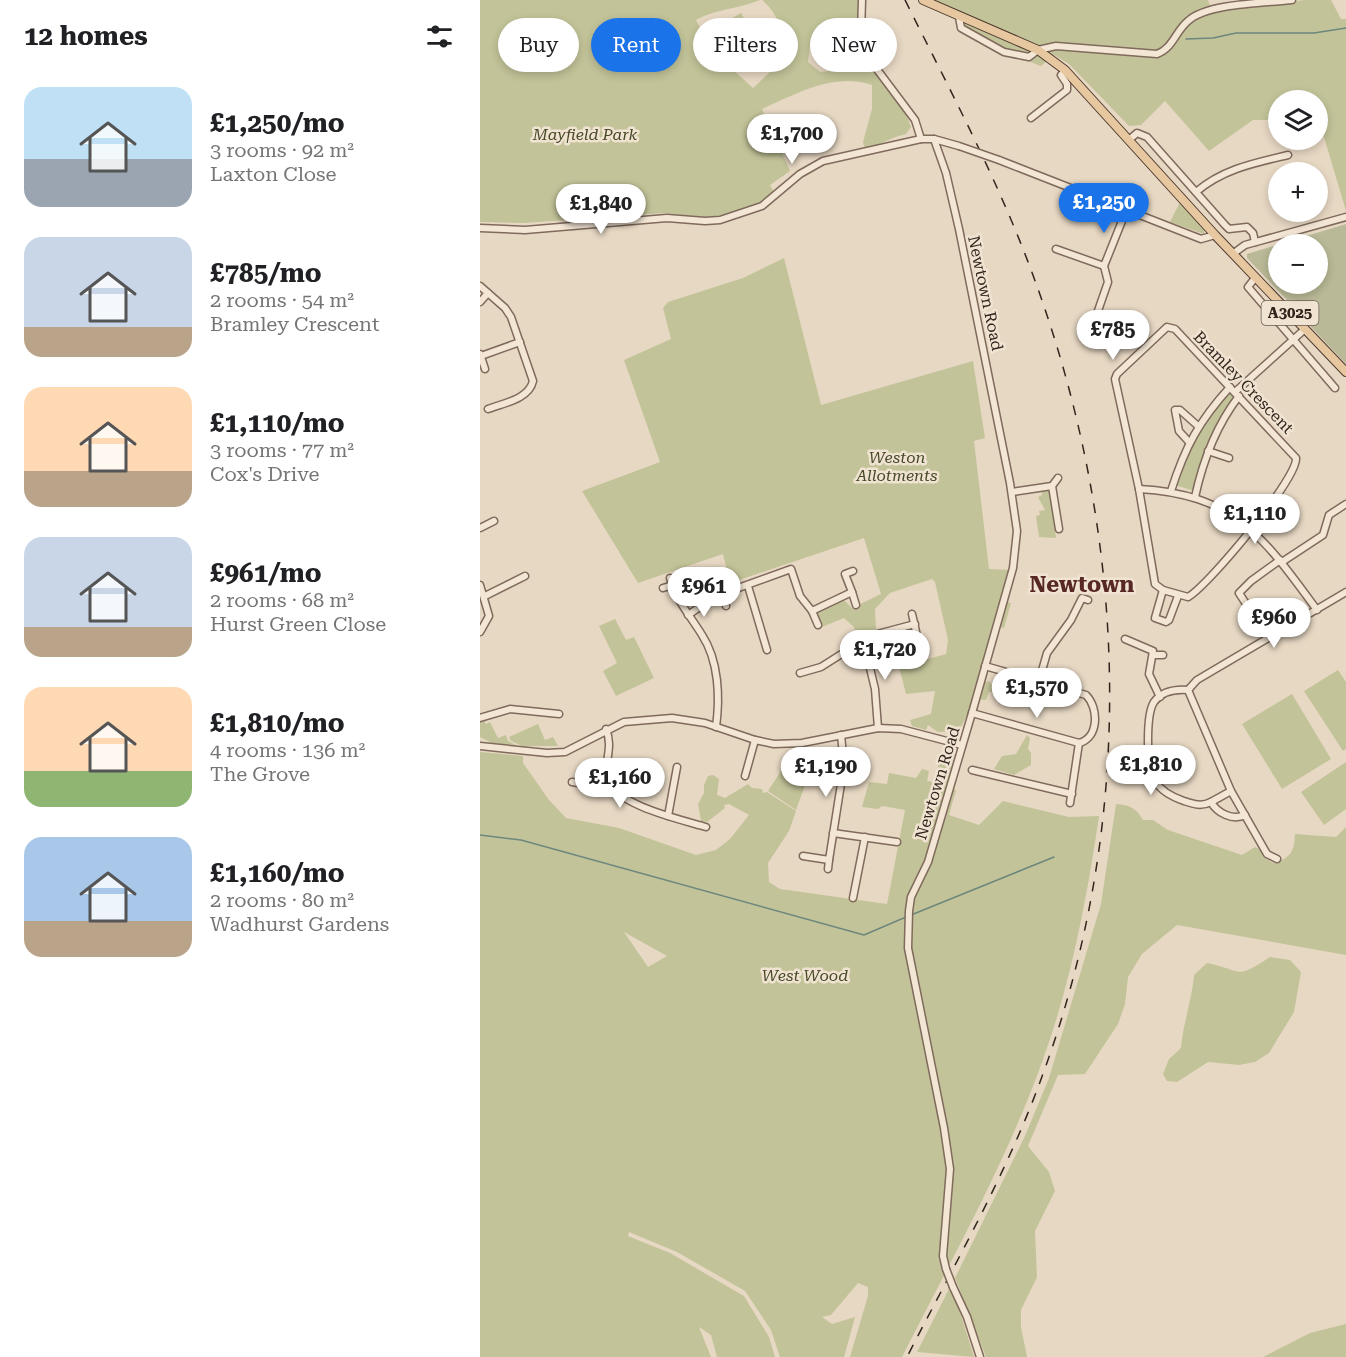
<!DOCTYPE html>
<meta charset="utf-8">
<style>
:root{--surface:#fff;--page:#f2f2f2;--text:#202124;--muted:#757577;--accent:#1a73e8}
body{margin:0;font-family:"Roboto Serif",serif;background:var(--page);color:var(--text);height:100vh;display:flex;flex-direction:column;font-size:22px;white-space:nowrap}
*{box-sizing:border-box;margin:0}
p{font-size:20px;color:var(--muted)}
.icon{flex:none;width:33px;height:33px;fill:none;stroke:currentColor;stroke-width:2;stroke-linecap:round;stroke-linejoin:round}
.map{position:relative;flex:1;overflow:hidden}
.panel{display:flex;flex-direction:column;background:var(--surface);width:480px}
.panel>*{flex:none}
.guide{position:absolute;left:18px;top:18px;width:570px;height:54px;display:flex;gap:12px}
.tools{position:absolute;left:788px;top:90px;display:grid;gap:12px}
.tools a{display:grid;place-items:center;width:60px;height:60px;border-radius:50%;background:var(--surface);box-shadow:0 3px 9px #0003;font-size:30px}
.price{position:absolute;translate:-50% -51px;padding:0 14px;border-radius:21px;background:#fff;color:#222;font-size:20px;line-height:39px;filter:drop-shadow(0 2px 3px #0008)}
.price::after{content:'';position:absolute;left:50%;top:36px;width:18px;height:14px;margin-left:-9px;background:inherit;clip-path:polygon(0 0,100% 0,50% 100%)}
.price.active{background:var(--accent);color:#fff}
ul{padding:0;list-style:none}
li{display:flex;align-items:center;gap:18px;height:150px;padding:0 24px}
li span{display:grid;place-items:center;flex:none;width:168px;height:120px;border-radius:18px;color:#555}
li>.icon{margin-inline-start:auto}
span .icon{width:72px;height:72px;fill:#fffc;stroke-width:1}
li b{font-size:26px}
h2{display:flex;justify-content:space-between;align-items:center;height:72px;padding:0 24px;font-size:26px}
.pill{padding:0 21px;border-radius:27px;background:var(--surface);box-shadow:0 3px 9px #0003;font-size:21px;line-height:54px}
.pill.active{background:var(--accent);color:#fff}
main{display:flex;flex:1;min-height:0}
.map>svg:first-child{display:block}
.green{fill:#c3c399;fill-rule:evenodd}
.cemetery{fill:#b9b997;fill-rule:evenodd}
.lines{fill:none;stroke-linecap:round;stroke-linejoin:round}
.stream{stroke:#6d877d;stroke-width:1.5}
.minor-casing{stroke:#7f6a5c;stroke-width:9}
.major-casing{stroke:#4d3a30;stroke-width:10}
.minor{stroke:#f3e6d5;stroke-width:6}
.major{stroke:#e6c79f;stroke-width:8}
.rail{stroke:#31251e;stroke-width:1.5;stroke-dasharray:10 10;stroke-linecap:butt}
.minor-bridge-casing{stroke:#7f6a5c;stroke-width:9;stroke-linecap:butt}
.minor-bridge{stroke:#f3e6d5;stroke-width:6}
.labels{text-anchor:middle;stroke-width:5;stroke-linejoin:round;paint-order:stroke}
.shield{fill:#f0e3d1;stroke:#6a5e54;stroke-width:1.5}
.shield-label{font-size:15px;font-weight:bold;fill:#31251e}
.park-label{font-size:16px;font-style:italic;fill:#464a28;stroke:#f0e3d1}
.street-label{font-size:16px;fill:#31251e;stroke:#f0e3d1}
.district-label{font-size:22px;font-weight:bold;fill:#572824;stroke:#f0e3d1}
</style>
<main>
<section class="panel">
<h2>12 homes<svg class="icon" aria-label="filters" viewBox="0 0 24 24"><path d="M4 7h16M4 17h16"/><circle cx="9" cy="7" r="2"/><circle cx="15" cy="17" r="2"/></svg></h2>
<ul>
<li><span style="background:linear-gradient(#bfe0f5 60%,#9aa5b1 0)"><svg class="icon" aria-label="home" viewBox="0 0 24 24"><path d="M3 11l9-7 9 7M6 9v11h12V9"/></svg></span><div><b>£1,250/mo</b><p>3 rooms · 92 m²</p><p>Laxton Close</p></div></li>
<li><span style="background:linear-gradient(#c9d6e8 75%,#b9a48a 0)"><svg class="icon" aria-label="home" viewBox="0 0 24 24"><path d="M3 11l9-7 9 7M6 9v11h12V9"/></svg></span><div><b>£785/mo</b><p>2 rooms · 54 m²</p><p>Bramley Crescent</p></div></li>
<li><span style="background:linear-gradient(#ffd9b3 70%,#b9a48a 0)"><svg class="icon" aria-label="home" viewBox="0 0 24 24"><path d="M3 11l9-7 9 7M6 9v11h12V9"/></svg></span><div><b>£1,110/mo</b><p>3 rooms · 77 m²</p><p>Cox's Drive</p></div></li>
<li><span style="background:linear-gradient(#c9d6e8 75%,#b9a48a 0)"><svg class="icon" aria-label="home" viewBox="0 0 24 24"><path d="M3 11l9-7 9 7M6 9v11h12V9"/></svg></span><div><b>£961/mo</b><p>2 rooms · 68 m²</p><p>Hurst Green Close</p></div></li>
<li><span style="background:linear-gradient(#ffd9b3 70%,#8fb573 0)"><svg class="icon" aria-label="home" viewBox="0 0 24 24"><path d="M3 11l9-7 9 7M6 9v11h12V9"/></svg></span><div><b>£1,810/mo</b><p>4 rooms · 136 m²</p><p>The Grove</p></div></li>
<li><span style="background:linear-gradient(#a9c7e8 70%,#b9a48a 0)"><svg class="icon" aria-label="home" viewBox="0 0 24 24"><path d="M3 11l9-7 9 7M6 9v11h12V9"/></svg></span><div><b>£1,160/mo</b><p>2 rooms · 80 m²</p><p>Wadhurst Gardens</p></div></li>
</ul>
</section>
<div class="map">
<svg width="866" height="1357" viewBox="0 0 866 1357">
<rect width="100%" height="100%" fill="#e7d8c3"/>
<g class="green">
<path d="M0 0H280C258 9 236 9 216 20L239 65 252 69 273 88 290 72 273 56 278 52 305 62C307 39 300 15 282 0H380L378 33 346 35 330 45 328 62 340 72 371 69 388 60 425 111 431 127 426 134C410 137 400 146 385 149L383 142 392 109V85C354 72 316 94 282 109L310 171 290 185 295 194 273 207 229 218 185 213 44 223 0 222Z"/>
<path d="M454 0H728L732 12 824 0H851L861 19H866V211L844 137 837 133V100H798V120H773L729 151 685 101 661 125 649 126 589 64 574 55 561 66C542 59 494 38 481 24 468 9 474 10 454 0Z"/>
<path d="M261 13 278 43 247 59 231 30Z"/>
<path d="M700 202 724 230V234L690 222Z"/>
<path d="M304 258 341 405 493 361 505 438 494 441 509 569 533 570 524 601 531 603 524 628 517 626 499 683 509 681 513 686 512 692H509L506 700 495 699 479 731 458 732 448 725 446 730 432 726 430 720 451 714 455 691 426 694 419 667 466 654 468 640 455 582 452 579 410 593 395 609 396 629 376 639 374 627 364 618 342 627 336 612 362 598 372 608 401 594 384 538 250 583 243 554 158 583 102 491 180 462 144 360 191 339 183 308 188 302 263 278Z"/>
<path d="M750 392 754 400 744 413 714 491 695 485 721 425Z"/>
<path d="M570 491 576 538 559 537 556 516 560 515 559 511 565 510 558 497 562 495V492Z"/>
<path d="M135 619 146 640 154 637 174 678 136 696 123 671 137 663 119 626Z"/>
<path d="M858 670 866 682V749L863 751 824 691Z"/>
<path d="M812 694 851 759 802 789 762 724Z"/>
<path d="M4 720 6 724 10 722 18 738 26 735 28 741 38 746 12 743 0 737V722Z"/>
<path d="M58 724 65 740 73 737 78 746H42L31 741 29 737Z"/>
<path d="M547 735 550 738 548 749 551 753V765L534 775 514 769 522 756 536 754Z"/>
<path d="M471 748 475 756 470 788 476 790 469 815 499 825 523 801 589 817 619 816C608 891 594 967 570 1039 533 1151 475 1252 422 1357H370L388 1296V1287L378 1283 351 1315 342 1317 352 1324 375 1317 364 1357H300L291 1330 265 1291 197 1252 149 1232 148 1236 190 1253 264 1296 289 1337 295 1357H237L231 1335 219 1327 231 1357H0V752L43 756V763L69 800 86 818 139 828 216 855 236 850 250 839 269 815 249 804 244 805 245 808 227 822 221 821 218 804 224 793V785L228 776 233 775 239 779 237 795 245 798 268 784 272 788 282 789 283 793 287 792 316 811 309 831 288 863 289 882 300 889 407 904 425 810 402 806 398 809 382 807 389 782 407 784 409 773 436 778 442 769 449 771 447 781 458 783 461 769 458 767V759ZM144 932 187 956 168 967Z"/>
<path d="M334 749 328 777 316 810 288 791 315 750Z"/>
<path d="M866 762V809L844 825 821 792Z"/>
<path d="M636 804C650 805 656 808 663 820H673L688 830 762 855 775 847 781 850 783 857 793 863C811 858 814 852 815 834L856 837 866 827V955L697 925 662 954 648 977 645 1004 638 1024 605 1074 578 1075 548 1146 569 1172 575 1191 555 1231 557 1277 541 1310V1327L547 1357H506L475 1278 545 1136 569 1078 621 904Z"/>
<path d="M790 957 810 960 821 972 814 1012 789 1053 775 1062 759 1065 728 1062 697 1082 687 1081 683 1074 689 1059 701 1048C703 1023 712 1000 714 975L727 963C763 970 754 981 790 957Z"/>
<path d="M469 1289 479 1309 494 1357 437 1352Z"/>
<path d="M866 1324V1357H783L830 1333Z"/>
</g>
<path class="cemetery" d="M866 224V364L817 312 814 300H807L767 258V254ZM798 244H837V284H798Z"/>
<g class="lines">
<g class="stream">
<path d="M706 39 733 38 756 33H834L866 28"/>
<path d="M0 835 41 840 384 935 426 917"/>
<path d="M431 915 574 857"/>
</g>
<defs>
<g id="minor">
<path d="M382 0 381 34 387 56 435 120 441 139"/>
<path d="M479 17 481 28 524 52 549 57 558 50 576 46 677 54C693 48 695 32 708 21 727 3 786 3 812 0"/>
<path d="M551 118 587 90V84L581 75 585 70"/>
<path d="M454 139 466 173 479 229 530 483 537 531 533 568 492 713 448 862 431 897 429 911 428 948 464 1128 470 1169 463 1256 466 1269"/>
<path d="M650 139 657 133 667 137 745 225 749 229 767 227 773 233 775 242"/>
<path d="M519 160 721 239 735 235"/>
<path d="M716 192C743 169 774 163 808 155"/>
<path d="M0 228 45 230 187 218 225 221 240 220 282 206 320 174 343 161 441 139H454L479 146"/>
<path d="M576 249 624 266"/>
<path d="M754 253 765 245 866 217"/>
<path d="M775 278 768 287 855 388"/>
<path d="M0 286 25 308 31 317 53 381C49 399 24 403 8 409"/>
<path d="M0 302 8 293"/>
<path d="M687 327 695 329 816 458C818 478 728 586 708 597L683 590 675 584 659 489 635 379 637 374Z"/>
<path d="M612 328 628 282 624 266 646 211"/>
<path d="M0 354 5 369"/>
<path d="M1 356 40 342"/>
<path d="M755 392 825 329"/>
<path d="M709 442 699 431 695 410H700L718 426"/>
<path d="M728 451 749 458"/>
<path d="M572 486 578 478"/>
<path d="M659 489C755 494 784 538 837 610"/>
<path d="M691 491C705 447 719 421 750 387"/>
<path d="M532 492 572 486 579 529"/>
<path d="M715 497C723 460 736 426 759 396"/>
<path d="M0 528 14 521"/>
<path d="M802 562 843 535 849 515 866 504"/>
<path d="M190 578C198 603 209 614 222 635 239 661 240 698 236 727"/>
<path d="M0 585 9 616 0 632"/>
<path d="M268 586 287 650"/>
<path d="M183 588 193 585"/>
<path d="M683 590 675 618 686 622 689 620 698 596"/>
<path d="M372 592 376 605"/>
<path d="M243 594 246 606"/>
<path d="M5 596 45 576"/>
<path d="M770 610 759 593 771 581 800 560"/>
<path d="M332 611 338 625"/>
<path d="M432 614 437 636"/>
<path d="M208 615 236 596 311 569 320 596 332 611 372 592 365 574 373 571"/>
<path d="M383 639 395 689 398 728"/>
<path d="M645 639 673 651 669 674 680 697"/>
<path d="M673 655H683"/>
<path d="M320 673 341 667 390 636 435 624"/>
<path d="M559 681 567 653 591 620 602 598 608 600"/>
<path d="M708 690C695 689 682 691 674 702 666 714 666 767 674 780 681 791 692 797 704 801 713 804 721 807 731 802 737 813 753 821 765 815"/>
<path d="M708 690 717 680 866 592"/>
<path d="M708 690 751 791"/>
<path d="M492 713 599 743C619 738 619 708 606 695L505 666"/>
<path d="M0 718 30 709 79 714"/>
<path d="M126 729C134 749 123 761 128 779 134 805 203 820 226 827"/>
<path d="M0 746 67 753 85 752 144 722 192 718 225 723 275 740 294 744 322 743 398 728 421 729 482 745"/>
<path d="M492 770 592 794"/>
<path d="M265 776 275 740"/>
<path d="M92 782 117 786 128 781"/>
<path d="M731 802 751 791 787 854 797 859"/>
<path d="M590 803 599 743"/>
<path d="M188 816 197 767"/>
<path d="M353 833 417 842"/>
<path d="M323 856 349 860 364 765 361 735"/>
<path d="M348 869 349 860"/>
<path d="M373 898 385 837"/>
<path d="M473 1287 487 1317 500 1357"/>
</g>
<path id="major" d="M443 0 558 50 585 70 735 235 866 372"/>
</defs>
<use href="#minor" class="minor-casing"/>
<use href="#major" class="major-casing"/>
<use href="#minor" class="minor"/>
<use href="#major" class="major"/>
<path class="rail" d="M425 0C467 84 511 167 545 254 647 517 661 804 564 1071 529 1170 475 1263 427 1357"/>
<defs>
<g id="minor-bridge">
<path d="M479 146 519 160"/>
<path d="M466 1269 473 1287"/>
</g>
</defs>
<use href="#minor-bridge" class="minor-bridge-casing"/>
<use href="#minor-bridge" class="minor-bridge"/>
</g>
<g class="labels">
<rect class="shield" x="781.5" y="301" width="57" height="24" rx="4.5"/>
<g class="shield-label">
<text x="810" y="318">A3025</text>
</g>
<g class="park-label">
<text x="105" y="140">Mayfield Park</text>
<text x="417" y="463">Weston<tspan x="417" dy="18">Allotments</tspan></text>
<text x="325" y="981">West Wood</text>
</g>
<g class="street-label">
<text transform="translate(506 293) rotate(78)" y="6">Newtown Road</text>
<text transform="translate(764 382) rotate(46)" y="6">Bramley Crescent</text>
<text transform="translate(457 783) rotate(-73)" y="6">Newtown Road</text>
</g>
<g class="district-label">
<text x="602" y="592">Newtown</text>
</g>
</g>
</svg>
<div class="tools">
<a><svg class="icon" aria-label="layers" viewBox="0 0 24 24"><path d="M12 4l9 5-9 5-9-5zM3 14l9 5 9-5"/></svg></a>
<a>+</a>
<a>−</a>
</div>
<b class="price" style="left:312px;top:165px">£1,700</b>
<b class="price active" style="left:624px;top:234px">£1,250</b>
<b class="price" style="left:121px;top:235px">£1,840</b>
<b class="price" style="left:633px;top:361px">£785</b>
<b class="price" style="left:775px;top:545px">£1,110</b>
<b class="price" style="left:224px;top:618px">£961</b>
<b class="price" style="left:794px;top:649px">£960</b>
<b class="price" style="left:405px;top:681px">£1,720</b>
<b class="price" style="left:557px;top:719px">£1,570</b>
<b class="price" style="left:671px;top:796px">£1,810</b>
<b class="price" style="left:346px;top:798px">£1,190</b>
<b class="price" style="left:140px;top:809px">£1,160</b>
<div class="guide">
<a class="pill">Buy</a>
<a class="pill active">Rent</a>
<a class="pill">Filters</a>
<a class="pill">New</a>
</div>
</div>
</main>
